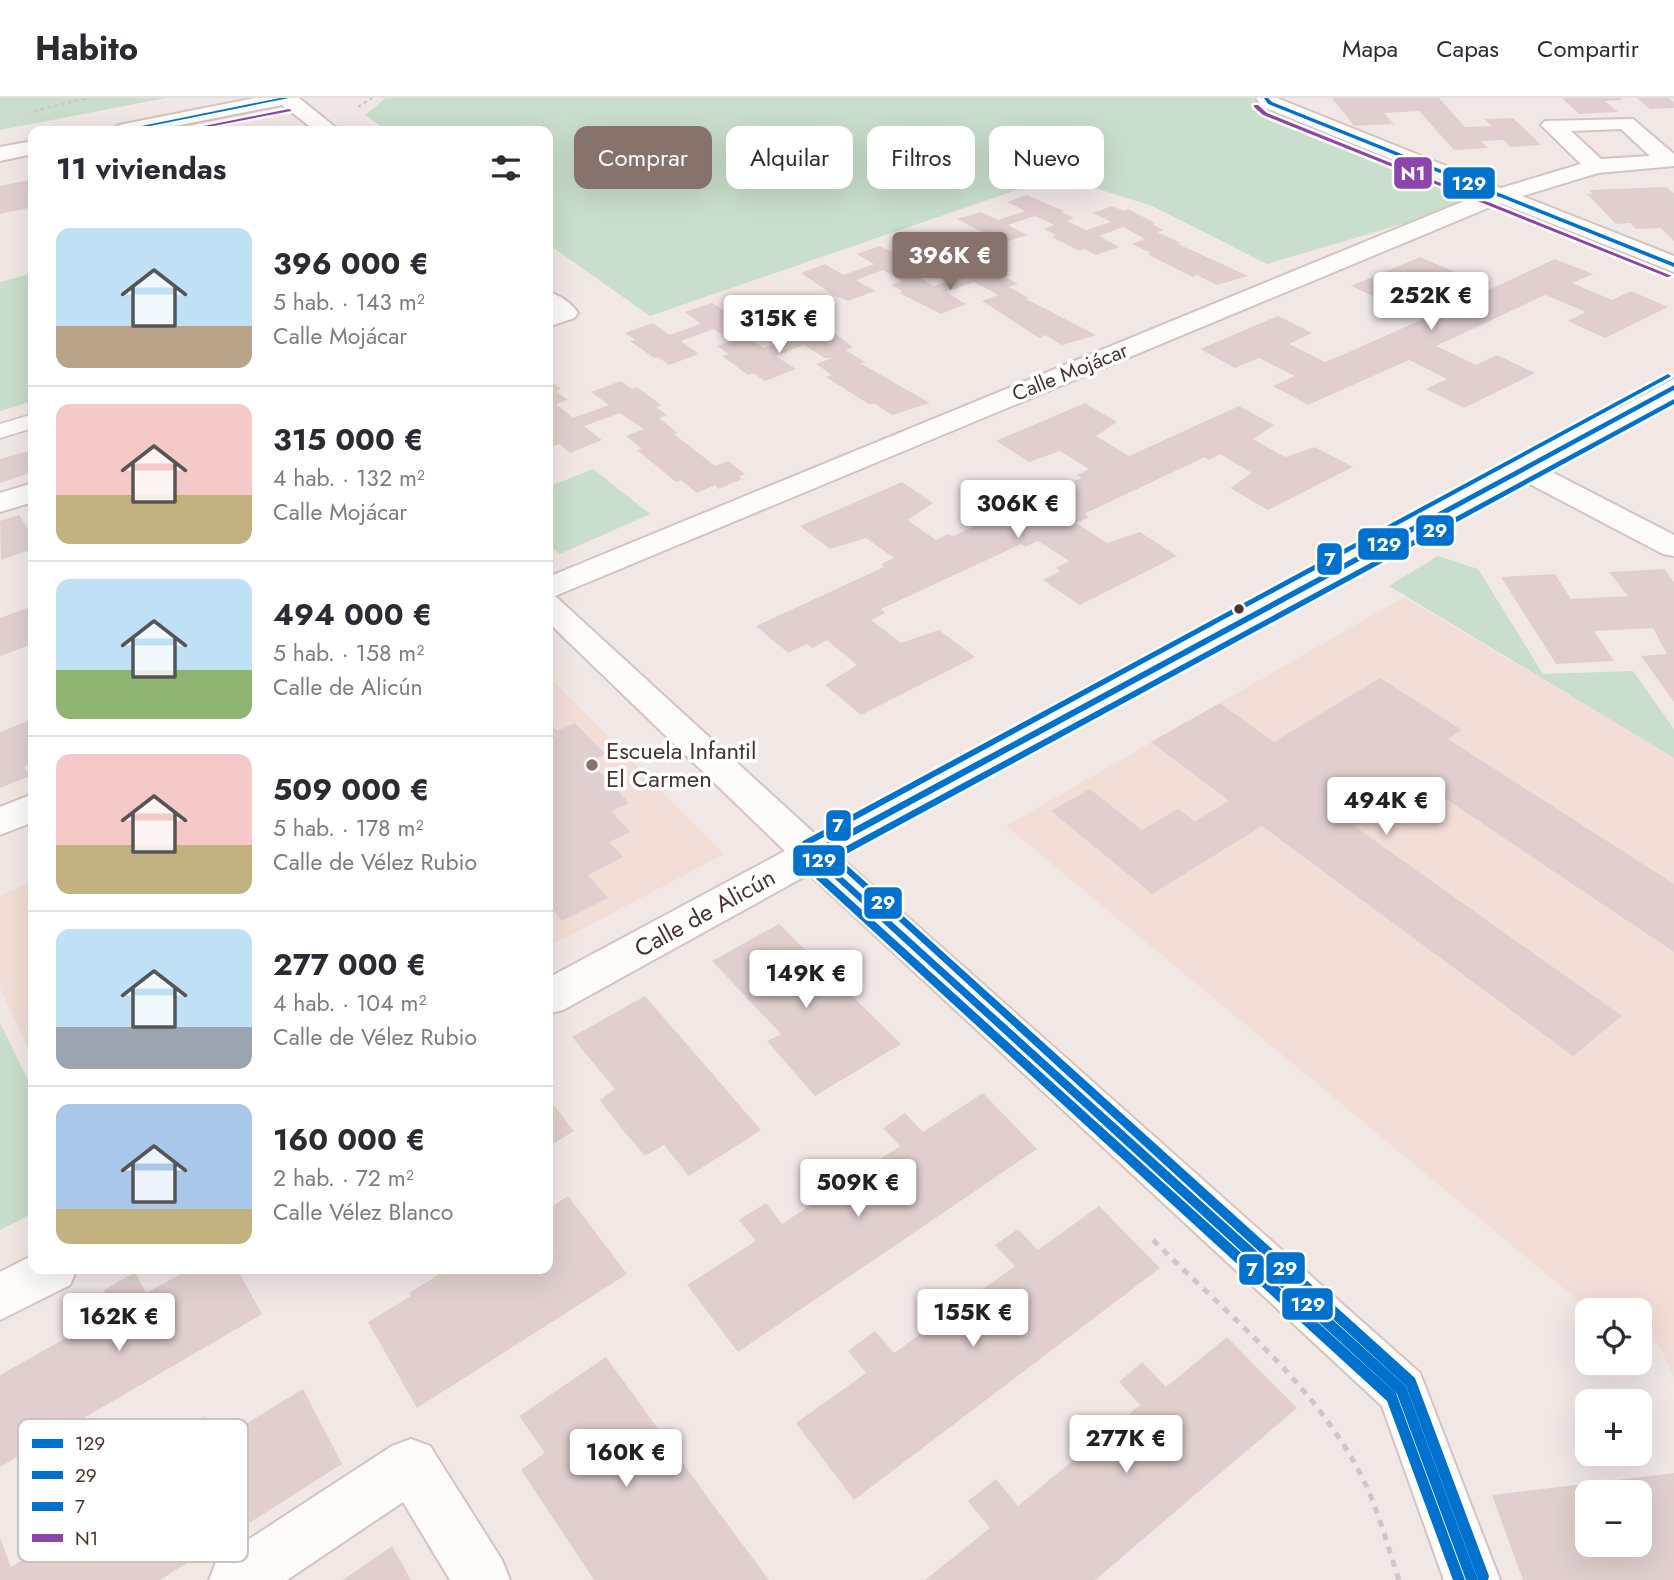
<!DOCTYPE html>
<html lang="es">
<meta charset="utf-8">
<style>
:root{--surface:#fff;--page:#f7f7f7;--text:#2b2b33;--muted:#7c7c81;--line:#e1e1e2;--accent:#87726c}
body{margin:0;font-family:Jost,sans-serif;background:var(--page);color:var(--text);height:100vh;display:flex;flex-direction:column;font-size:26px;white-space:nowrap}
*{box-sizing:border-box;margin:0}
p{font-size:23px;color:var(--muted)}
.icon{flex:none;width:38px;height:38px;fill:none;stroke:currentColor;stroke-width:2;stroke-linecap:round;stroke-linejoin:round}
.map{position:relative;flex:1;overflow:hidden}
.details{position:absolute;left:28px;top:28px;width:525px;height:1148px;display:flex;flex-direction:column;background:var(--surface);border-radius:14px;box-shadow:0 7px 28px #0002}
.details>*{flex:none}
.banner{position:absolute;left:574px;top:28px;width:665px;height:63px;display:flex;gap:14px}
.tools{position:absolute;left:1575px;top:1200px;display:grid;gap:14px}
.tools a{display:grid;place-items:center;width:77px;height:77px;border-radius:14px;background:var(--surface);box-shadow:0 7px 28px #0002;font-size:35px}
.price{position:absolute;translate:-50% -60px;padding:0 16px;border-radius:7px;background:#fff;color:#222;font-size:23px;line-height:46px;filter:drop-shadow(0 2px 4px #0008)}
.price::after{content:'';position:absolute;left:50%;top:42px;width:21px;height:16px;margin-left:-10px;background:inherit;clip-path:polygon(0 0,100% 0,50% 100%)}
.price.on{background:var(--accent);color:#fff}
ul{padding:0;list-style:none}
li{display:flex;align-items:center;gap:21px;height:175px;padding:0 28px}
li+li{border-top:2px solid var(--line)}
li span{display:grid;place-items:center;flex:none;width:196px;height:140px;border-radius:14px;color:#555}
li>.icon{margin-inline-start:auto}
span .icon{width:84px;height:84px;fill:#fffc;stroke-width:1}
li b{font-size:30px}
h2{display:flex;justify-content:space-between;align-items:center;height:84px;padding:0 28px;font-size:30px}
.pill{padding:0 24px;border-radius:14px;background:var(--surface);box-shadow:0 7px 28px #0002;font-size:24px;line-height:63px}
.pill.on{background:var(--accent);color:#fff}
header{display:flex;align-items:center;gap:42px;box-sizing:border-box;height:98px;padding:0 35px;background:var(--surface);border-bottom:2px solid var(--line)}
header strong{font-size:33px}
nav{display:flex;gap:38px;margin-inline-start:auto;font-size:24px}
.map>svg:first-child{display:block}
.built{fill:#f3ddd7}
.green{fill:#c9decc}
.building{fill:#e1cfcf;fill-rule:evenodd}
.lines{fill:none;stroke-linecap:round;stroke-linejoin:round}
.service-casing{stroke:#d6c3bf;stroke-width:3}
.minor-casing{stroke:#d6c3bf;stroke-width:4}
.path-far1{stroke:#cdc7c6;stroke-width:2.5;stroke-dasharray:3.5 3.5;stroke-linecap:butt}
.path{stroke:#cdc7c6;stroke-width:5;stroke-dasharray:7 7;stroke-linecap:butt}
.service{fill:#fdfcfb;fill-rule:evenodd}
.minor{fill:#fdfcfb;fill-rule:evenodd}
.bus-1-casing{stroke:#fff;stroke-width:5}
.bus-2-casing{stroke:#fff;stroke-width:5}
.bus-3-casing{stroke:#fff;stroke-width:5}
.bus-4-casing{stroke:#fff;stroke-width:5}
.bus-1{fill:#0072ce;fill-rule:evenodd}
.bus-2{fill:#0072ce;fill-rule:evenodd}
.bus-3{fill:#0072ce;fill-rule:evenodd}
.bus-4{fill:#8e44ad;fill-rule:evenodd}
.bus-dot{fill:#4e322b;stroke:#fff;stroke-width:2.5}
.poi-dot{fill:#87726c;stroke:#fff;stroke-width:2.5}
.labels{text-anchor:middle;stroke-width:7;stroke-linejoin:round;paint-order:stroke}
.far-street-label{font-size:21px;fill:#4e322b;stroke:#fff}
.poi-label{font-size:24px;fill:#4e322b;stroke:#fff;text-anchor:start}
.street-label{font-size:24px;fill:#4e322b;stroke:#fff}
.key{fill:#fff;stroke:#cac2bf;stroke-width:2}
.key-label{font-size:19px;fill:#4e322b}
.line-badge{stroke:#fff;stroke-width:2.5}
.badge-label{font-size:19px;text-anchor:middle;font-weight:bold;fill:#fff}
</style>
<header>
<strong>Habito</strong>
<nav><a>Mapa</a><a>Capas</a><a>Compartir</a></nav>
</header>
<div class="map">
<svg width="1674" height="1482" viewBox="0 0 1674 1482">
<rect width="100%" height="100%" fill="#f1e8e6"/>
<g class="built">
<path d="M1404 499 1674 660V1279L1635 1199 1621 1213H1591L1006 728Z"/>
<path d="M548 578 724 756 548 849Z"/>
<path d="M33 783V960L0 891V798Z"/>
</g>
<g class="green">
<path d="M0 0H166L0 32Z"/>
<path d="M386 0H1261L1497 98 1267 166 1152 108 1057 78 650 218 548 146V33H388L365 17Z"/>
<path d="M33 175V303L0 313V184Z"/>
<path d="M593 371 650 416 560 456 548 446V389Z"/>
<path d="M1438 458 1478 471 1543 576 1633 573 1674 631V660L1389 488Z"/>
<path d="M0 925 33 992V1115L0 1132Z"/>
</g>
<g class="building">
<path d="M1332 0H1439L1465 29 1491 28 1485 21 1513 20 1541 47 1510 49 1504 42 1481 43 1488 50 1454 52 1419 13 1384 15 1394 26 1354 28Z"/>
<path d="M1562 0H1621V2L1605 3 1618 14 1579 16Z"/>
<path d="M1637 0H1669L1674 4V10L1650 11Z"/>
<path d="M33 81V109L0 116V88Z"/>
<path d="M1666 89 1674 95V143L1661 130 1636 131 1630 125 1616 126 1587 96H1593L1589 92Z"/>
<path d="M1027 97 1064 113 1061 114 1074 120 1067 123 1086 132 1111 124 1093 115 1112 108 1124 113 1128 111 1155 125 1152 126 1164 132 1157 134 1181 145 1178 146 1248 178 1217 187 1197 177 1193 179 1147 156 1151 155 1132 146 1145 141 1123 129 1099 138 1119 149 1096 157 1085 151 1080 153 1052 139 1056 137 1044 131 1054 127 1035 118 1008 127 1027 137 1003 145 957 121 981 114 998 122 1025 113 1007 104Z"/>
<path d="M879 148 918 166 915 167 927 174 917 178 934 188 962 178 945 168 969 159 979 165 984 163 1010 177 1005 179 1018 186 1009 189 1029 200 1026 201 1096 237 1062 247 1045 237 1039 240 982 203 998 197 974 184 946 194 966 206 941 216 899 195 902 193 891 187 902 183 883 172 856 182 875 193 848 203 833 197 801 175 825 166 843 177 874 166 857 156Z"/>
<path d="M1420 159 1455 174 1434 183 1471 200 1555 161 1593 176 1572 185 1612 202 1631 193 1668 209 1605 240 1568 223 1586 214 1545 197 1436 248 1476 267 1497 257 1535 275 1464 310 1426 291 1447 281 1409 262 1308 307 1273 288 1295 278 1259 260 1235 270 1200 251 1278 218 1312 235 1289 246 1325 264 1349 254 1443 212 1407 196 1387 205 1351 188Z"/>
<path d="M712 205 723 212 727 210 749 225 745 227 756 234 745 238 764 250 795 239 777 228 804 218 818 223 853 249 846 252 865 264 860 265 930 305 892 317 874 305 870 307 826 279 832 277 816 266 832 260H824L804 247 776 258 796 271 765 283 753 275 748 277 722 258 728 256 717 248 731 243 714 231 681 243 699 256 669 267 658 259 654 260 630 243 635 242 625 235 653 225 669 237 701 226 685 214Z"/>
<path d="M548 281 561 291 556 293 568 302 556 306 573 320 609 307 591 294 621 283 632 291 637 289 661 307 656 309 667 317 659 320 678 335 674 336 715 368 728 363 745 376 739 379 742 381 718 391 715 387 697 395 681 382 676 384 637 352 642 351 626 338 644 331 620 315 584 328 602 342 570 355 559 346 554 348 548 343Z"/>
<path d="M1085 305 1117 324 1096 338 1129 358 1239 308 1274 327 1253 341 1285 359 1315 349 1353 369 1268 412 1230 390 1252 375 1220 356 1209 362 1205 359 1084 416 1089 419 1076 425 1107 445 1140 434 1177 458 1080 507 1043 482 1060 473 1056 470 1069 463 1038 443 1025 449 1021 446 881 511 885 515 871 522 901 545 939 532 975 559 861 617 825 587 857 567 827 542 812 550 807 546 788 555 756 528 884 469 881 466 894 460 866 440 830 451 800 428 902 384 933 405 907 422 936 442 948 436 953 438 1081 380 1077 377 1089 371 1060 353 1029 364 996 343Z"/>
<path d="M33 352V379L30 375 0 385V361Z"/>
<path d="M19 417 33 438V451L1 462 0 423Z"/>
<path d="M1664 471 1674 484V604L1641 558 1667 556 1653 530 1594 533 1614 563 1556 566 1501 479 1555 476 1571 501 1628 498 1609 474Z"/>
<path d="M33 508V546L0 558V520Z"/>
<path d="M1380 580 1462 632 1448 641 1674 786V854L1422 685 1354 728 1622 918 1573 958 1262 728 1152 796 1051 713 1090 691 1142 732 1178 711 1195 723 1229 703 1151 644 1220 605 1274 644Z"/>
<path d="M33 621V665L24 669 30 678 0 690V634Z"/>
<path d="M548 624 557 633 575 625 605 656 590 664 629 705 611 713 630 734 609 744 623 759 588 777 608 800 562 823 548 806Z"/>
<path d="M779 826 901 946 815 998 767 943 781 936 712 863Z"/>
<path d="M645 898 761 1032 689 1078 664 1047 645 1058 621 1030 600 1002 615 991 572 939Z"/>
<path d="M983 995 1037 1051 738 1254 687 1187 756 1143 739 1122 766 1105 782 1126 900 1048 883 1030 905 1015 923 1034Z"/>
<path d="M548 1000 574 1033 548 1049Z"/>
<path d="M568 1098 627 1176 417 1310 368 1224 411 1198 409 1195 448 1171H548V1111Z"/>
<path d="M1099 1108 1160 1170 854 1402 796 1325 866 1275 848 1253 875 1233 894 1255 1015 1168 995 1147 1018 1131 1038 1152Z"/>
<path d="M190 1171H237L262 1216 0 1369V1277L114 1213 104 1192 135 1174 146 1195Z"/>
<path d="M1227 1239 1297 1310 1095 1482H925L990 1430 968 1403 996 1381 1018 1408 1140 1307 1119 1284 1142 1264 1166 1289Z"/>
<path d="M606 1259 714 1408 769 1482H594L521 1372 545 1355 519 1318Z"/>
<path d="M303 1291 342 1366 160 1482H0V1440L11 1469 184 1363 171 1338 204 1318 216 1344Z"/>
<path d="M1674 1375V1482H1523L1492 1397ZM1587 1395H1640V1447H1587Z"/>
<path d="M392 1448 411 1482H343Z"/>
</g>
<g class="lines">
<defs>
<path id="service" d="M33 316V330L0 340V326Z"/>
<g id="minor">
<path d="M255 0H299L340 33H316L282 7 150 33H108L119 27Z"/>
<path d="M1256 0H1277L1501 90 1581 66 1545 31 1541 27 1545 23 1633 21 1674 56V68L1598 75 1522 98 1674 158V174L1500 105 555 498 816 737 1674 281V300L1546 371 1674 437V458L1663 456 1524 383 840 759 1420 1275 1500 1482H1444L1382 1308 809 776 563 912 548 916V880L785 753 548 524V479L1479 97 1263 9ZM1621 31 1650 58 1601 61 1571 33Z"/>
<path d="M33 43V56L0 63V49Z"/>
<path d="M548 194C560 197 571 205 578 215L574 220 548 229Z"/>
<path d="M33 385V404L0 414V395Z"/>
<path d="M33 696V724L0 737V709Z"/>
<path d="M33 1157V1171H77L70 1187 0 1222V1174Z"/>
<path d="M411 1341 430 1348 502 1462 510 1482H450L403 1404 287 1482H209L217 1462 392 1348Z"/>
</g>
</defs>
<use href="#service" class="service-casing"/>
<use href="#minor" class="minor-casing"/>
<g class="path-far1">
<path d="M358 9 372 0"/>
<path d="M34 13 87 0"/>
</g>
<path class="path" d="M1153 1142C1226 1215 1313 1284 1361 1377 1378 1410 1387 1447 1399 1482"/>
<use href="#service" class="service"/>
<use href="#minor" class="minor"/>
<defs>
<g id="bus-1">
<path d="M280 0H289L125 33H117Z"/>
<path d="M1264 0H1268L1272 4 1674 165V169L1268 6Z"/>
<path d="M1674 287V292L818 757 1406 1288 1478 1482H1466L1397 1296 808 756 809 754Z"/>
</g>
<path id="bus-2" d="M1674 301V306L839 760 1415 1280 1489 1478 1488 1482H1478L1406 1288 829 759 830 757Z"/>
<path id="bus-3" d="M1668 276 1671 278 1670 279 809 747 804 754 808 763 1396 1295 1465 1482H1453L1387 1303 801 767 796 754 803 743Z"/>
<g id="bus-4">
<path d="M1254 7H1258L1267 15 1672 178 1667 179 1263 17 1254 9Z"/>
<path d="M289 11 291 12V13L187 33H179Z"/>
</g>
</defs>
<use href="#bus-1" class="bus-1-casing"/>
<use href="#bus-2" class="bus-2-casing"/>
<use href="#bus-3" class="bus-3-casing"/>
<use href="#bus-4" class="bus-4-casing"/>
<use href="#bus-1" class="bus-1"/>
<use href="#bus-2" class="bus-2"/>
<use href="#bus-3" class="bus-3"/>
<use href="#bus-4" class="bus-4"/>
</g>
<circle class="bus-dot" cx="1239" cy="511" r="6"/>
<circle class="poi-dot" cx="592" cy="667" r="7"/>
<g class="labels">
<g class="far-street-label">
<text transform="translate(1070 274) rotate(-22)" y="7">Calle Mojácar</text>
</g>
<g class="poi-label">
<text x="606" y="661">Escuela Infantil<tspan x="606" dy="28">El Carmen</tspan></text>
</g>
<g class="street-label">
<text transform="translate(705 815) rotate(-29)" y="8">Calle de Alicún</text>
</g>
</g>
<rect x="18" y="1321" width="230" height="143" rx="10" class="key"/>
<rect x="32" y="1341" width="31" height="9" fill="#0072ce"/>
<rect x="32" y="1373" width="31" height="8" fill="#0072ce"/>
<rect x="32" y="1404" width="31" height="9" fill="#0072ce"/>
<rect x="32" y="1436" width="31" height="8" fill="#8e44ad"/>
<g class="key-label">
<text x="75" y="1352">129</text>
<text x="75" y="1384">29</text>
<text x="75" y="1415">7</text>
<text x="75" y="1447">N1</text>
</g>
<g class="line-badge">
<rect x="1393" y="58" width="40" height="34" rx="7" fill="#8e44ad"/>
<rect x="1442" y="68" width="54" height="34" rx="7" fill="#0072ce"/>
<rect x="1415" y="416" width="40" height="33" rx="7" fill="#0072ce"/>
<rect x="1357" y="429" width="53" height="34" rx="7" fill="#0072ce"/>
<rect x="1316" y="444" width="27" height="34" rx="7" fill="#0072ce"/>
<rect x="825" y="711" width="27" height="33" rx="7" fill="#0072ce"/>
<rect x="792" y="746" width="54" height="33" rx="7" fill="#0072ce"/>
<rect x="863" y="788" width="40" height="34" rx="7" fill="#0072ce"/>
<rect x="1265" y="1153" width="41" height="34" rx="7" fill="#0072ce"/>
<rect x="1238" y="1155" width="27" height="33" rx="7" fill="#0072ce"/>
<rect x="1281" y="1189" width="53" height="34" rx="7" fill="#0072ce"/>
</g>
<g class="badge-label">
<text x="1413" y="82">N1</text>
<text x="1469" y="92">129</text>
<text x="1435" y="439">29</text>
<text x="1384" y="453">129</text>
<text x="1330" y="468">7</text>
<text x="838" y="734">7</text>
<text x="819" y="769">129</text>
<text x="883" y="811">29</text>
<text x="1285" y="1177">29</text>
<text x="1252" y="1178">7</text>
<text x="1308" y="1213">129</text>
</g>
</svg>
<div class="tools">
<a><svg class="icon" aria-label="locate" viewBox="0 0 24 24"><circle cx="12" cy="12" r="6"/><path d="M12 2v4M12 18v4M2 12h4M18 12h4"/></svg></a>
<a>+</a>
<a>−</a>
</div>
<b class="price on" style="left:950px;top:194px">396K €</b>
<b class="price" style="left:1431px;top:234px">252K €</b>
<b class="price" style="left:779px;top:257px">315K €</b>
<b class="price" style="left:1018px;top:442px">306K €</b>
<b class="price" style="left:1386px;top:739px">494K €</b>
<b class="price" style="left:806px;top:912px">149K €</b>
<b class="price" style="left:858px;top:1121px">509K €</b>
<b class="price" style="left:973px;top:1251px">155K €</b>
<b class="price" style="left:119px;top:1255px">162K €</b>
<b class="price" style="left:1126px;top:1377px">277K €</b>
<b class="price" style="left:626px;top:1391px">160K €</b>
<div class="banner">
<a class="pill on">Comprar</a>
<a class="pill">Alquilar</a>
<a class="pill">Filtros</a>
<a class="pill">Nuevo</a>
</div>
<section class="details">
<h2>11 viviendas<svg class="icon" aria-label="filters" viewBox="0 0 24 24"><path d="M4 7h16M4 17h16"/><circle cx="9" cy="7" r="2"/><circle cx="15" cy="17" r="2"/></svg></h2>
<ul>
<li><span style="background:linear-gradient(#bfe0f5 70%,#b9a48a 0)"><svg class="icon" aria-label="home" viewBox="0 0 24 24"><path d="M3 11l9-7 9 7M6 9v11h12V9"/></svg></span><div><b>396 000 €</b><p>5 hab. · 143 m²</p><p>Calle Mojácar</p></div></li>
<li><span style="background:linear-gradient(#f6c9c9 65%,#c2b280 0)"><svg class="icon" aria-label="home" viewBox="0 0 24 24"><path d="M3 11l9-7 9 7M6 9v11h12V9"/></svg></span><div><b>315 000 €</b><p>4 hab. · 132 m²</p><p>Calle Mojácar</p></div></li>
<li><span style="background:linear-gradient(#bfe0f5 65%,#8fb573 0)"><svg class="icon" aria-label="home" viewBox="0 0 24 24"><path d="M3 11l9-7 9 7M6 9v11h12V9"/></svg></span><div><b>494 000 €</b><p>5 hab. · 158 m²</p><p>Calle de Alicún</p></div></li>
<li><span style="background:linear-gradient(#f6c9c9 65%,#c2b280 0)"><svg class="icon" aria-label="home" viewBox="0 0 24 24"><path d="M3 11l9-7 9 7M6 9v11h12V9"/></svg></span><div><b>509 000 €</b><p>5 hab. · 178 m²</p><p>Calle de Vélez Rubio</p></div></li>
<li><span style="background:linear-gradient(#bfe0f5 70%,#9aa5b1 0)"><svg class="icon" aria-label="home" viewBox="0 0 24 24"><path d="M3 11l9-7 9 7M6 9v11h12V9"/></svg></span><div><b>277 000 €</b><p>4 hab. · 104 m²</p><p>Calle de Vélez Rubio</p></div></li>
<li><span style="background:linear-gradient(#a9c7e8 75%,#c2b280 0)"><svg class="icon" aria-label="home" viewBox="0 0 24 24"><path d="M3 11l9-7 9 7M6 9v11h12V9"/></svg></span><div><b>160 000 €</b><p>2 hab. · 72 m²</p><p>Calle Vélez Blanco</p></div></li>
</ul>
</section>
</div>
